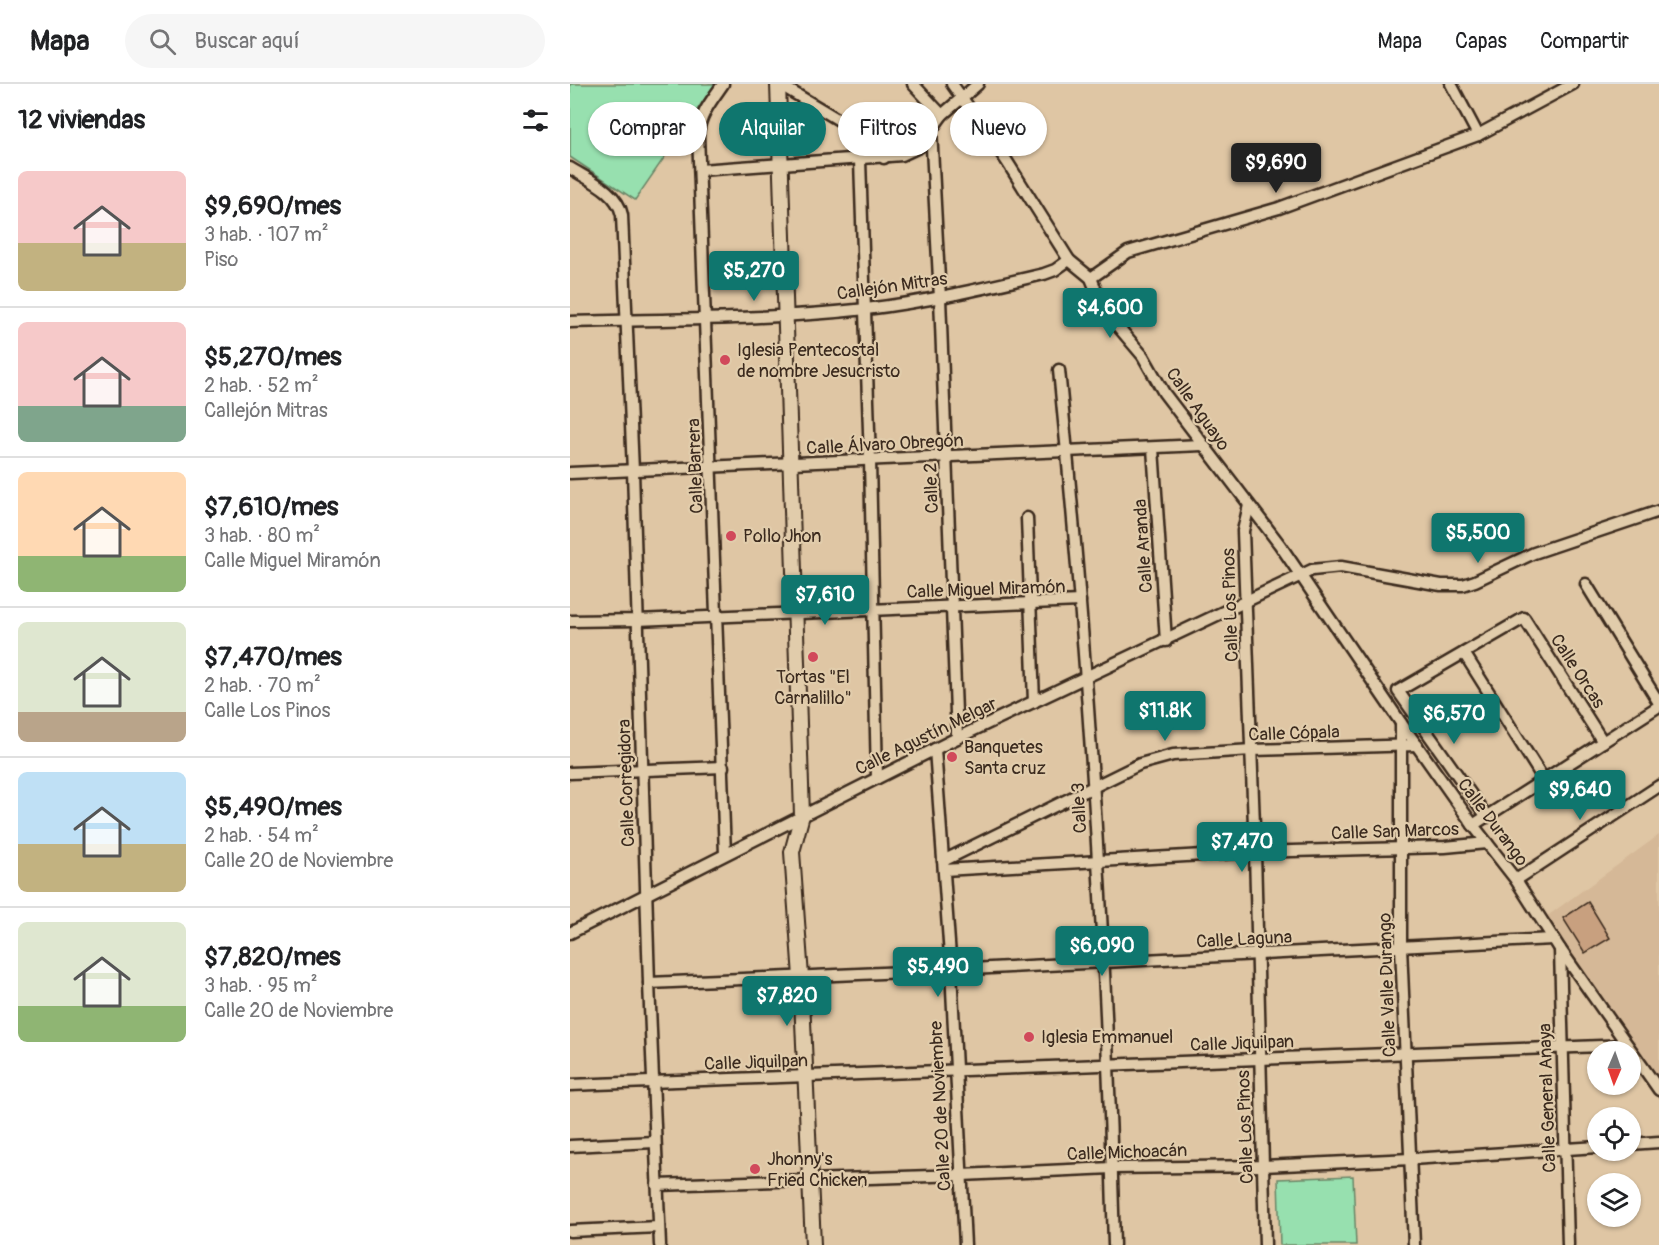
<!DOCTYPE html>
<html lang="es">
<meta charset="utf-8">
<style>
:root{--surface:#fff;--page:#f6f6f6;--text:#202124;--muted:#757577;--line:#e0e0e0;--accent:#0f766e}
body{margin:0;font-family:Pangolin,sans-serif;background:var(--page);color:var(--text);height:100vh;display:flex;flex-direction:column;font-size:22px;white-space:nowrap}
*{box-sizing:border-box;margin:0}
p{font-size:20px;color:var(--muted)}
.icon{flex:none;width:33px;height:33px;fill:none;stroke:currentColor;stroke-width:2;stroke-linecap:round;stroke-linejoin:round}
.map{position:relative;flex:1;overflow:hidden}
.sheet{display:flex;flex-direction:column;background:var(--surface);width:570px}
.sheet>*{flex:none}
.hud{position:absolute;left:18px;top:18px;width:570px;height:54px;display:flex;gap:12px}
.needle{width:39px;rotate:182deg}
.buttons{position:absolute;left:1017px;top:957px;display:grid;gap:12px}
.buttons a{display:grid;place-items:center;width:54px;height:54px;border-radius:50%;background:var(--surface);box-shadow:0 2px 4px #0004;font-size:30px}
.price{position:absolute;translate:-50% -51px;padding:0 14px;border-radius:6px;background:var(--accent);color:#fff;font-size:20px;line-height:39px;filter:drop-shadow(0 2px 3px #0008)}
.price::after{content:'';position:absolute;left:50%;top:36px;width:18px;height:14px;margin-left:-9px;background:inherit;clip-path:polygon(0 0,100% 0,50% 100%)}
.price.active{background:#222;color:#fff}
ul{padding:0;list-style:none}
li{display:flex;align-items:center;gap:18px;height:150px;padding:0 18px}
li+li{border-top:2px solid var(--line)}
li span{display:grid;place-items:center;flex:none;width:168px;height:120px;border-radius:9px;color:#555}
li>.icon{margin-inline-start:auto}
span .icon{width:72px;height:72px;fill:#fffc;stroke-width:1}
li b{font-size:26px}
h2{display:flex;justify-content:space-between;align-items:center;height:72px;padding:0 18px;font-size:26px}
.tag{padding:0 21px;border-radius:27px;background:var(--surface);box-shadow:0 2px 4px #0004;font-size:21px;line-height:54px}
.tag.active{background:var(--accent);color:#fff}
header{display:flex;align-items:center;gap:36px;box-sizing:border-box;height:84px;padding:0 30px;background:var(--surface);border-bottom:2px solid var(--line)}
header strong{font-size:28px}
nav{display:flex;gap:33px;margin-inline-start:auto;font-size:21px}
.search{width:420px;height:54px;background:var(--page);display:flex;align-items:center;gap:15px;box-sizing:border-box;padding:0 21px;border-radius:33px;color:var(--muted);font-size:22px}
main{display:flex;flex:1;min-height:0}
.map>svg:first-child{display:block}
.built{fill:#d5b897}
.green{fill:#97e0af;stroke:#698566;stroke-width:1.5}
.building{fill:#c8a07f;stroke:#3b2a1e;stroke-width:1.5}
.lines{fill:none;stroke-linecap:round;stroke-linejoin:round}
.minor-casing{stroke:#3b2a1e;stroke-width:15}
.tertiary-casing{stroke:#3b2a1e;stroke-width:18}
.minor{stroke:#e1ccab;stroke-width:10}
.tertiary{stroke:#e1ccab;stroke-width:14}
.poi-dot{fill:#d1495b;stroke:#e1ccab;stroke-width:2}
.labels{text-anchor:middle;stroke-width:4.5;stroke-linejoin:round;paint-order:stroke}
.street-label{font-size:18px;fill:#3b2a1e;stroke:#e1ccab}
.poi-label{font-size:18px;fill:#3b2a1e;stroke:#e1ccab;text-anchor:start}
</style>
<header>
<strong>Mapa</strong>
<div class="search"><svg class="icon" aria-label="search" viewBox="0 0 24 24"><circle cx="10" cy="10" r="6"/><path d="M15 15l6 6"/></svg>Buscar aquí</div>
<nav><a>Mapa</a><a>Capas</a><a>Compartir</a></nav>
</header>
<main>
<section class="sheet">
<h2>12 viviendas<svg class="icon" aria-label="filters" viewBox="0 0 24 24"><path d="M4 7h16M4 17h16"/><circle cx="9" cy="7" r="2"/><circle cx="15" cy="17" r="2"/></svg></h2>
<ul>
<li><span style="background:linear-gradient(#f6c9c9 60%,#c2b280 0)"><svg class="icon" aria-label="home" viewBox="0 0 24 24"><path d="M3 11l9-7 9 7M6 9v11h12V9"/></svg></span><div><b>$9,690/mes</b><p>3 hab. · 107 m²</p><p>Piso</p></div></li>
<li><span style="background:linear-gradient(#f6c9c9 70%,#7fa58c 0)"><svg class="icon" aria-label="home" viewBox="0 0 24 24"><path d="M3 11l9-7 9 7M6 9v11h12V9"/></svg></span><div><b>$5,270/mes</b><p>2 hab. · 52 m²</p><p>Callejón Mitras</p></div></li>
<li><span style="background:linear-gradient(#ffd9b3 70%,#8fb573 0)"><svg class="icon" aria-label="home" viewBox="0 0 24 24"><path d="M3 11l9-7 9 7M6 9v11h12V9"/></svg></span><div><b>$7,610/mes</b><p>3 hab. · 80 m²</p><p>Calle Miguel Miramón</p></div></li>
<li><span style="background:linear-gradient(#dfe7d0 75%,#b9a48a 0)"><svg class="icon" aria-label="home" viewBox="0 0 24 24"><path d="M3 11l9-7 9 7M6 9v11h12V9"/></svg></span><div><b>$7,470/mes</b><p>2 hab. · 70 m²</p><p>Calle Los Pinos</p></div></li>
<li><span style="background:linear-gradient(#bfe0f5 60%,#c2b280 0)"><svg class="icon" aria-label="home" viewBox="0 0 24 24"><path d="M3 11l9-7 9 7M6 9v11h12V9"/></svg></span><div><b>$5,490/mes</b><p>2 hab. · 54 m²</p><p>Calle 20 de Noviembre</p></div></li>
<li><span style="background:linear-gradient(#dfe7d0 70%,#8fb573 0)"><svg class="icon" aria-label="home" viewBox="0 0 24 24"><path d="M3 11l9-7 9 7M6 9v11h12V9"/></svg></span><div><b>$7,820/mes</b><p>3 hab. · 95 m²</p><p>Calle 20 de Noviembre</p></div></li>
</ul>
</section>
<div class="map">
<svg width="1089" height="1161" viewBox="0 0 1089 1161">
<rect width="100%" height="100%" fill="#dfc6a4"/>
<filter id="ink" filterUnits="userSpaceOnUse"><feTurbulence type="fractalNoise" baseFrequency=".0167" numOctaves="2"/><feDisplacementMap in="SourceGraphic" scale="12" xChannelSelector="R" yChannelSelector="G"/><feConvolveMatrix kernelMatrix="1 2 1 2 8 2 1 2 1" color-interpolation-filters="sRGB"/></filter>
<g filter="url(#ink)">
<path class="built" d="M1089 751V993L976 833Z"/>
<g class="green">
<path d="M0 0H145L65 116 0 73Z"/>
<path d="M783 1092 786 1161H710L708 1095Z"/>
</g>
<path class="building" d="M1018 818 1040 854 1015 869 993 834Z"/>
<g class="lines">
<defs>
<g id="minor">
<path d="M153 0C142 16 130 30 128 50L155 770"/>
<path d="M209 0 289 48 314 74"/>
<path d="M343 0 372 31"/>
<path d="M382 0 436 76 499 176 521 194 534 226 573 272 594 309 710 461 831 639 903 741 946 796 990 865 1089 1006"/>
<path d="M881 0 908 51"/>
<path d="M361 45 370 214 387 654"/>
<path d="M290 76 300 377 307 694"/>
<path d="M0 84C19 96 47 107 52 131L63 387 79 899 90 1161"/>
<path d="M130 86 332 71 349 63 372 31 408 0"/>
<path d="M521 194 558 168 709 124 908 51 1003 0"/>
<path d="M0 238C98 235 198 236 296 225 356 218 415 204 474 190L485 186 499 176"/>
<path d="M489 286C518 577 537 869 544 1161"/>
<path d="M583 364 596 557"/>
<path d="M0 389 632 361"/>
<path d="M679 421 673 447 685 768 695 1161"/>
<path d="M457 434 464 618"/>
<path d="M1016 500 1089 619"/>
<path d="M0 537 67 536 510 517"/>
<path d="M894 569 974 696"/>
<path d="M831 639V863L844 1161"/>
<path d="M365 665 381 886 395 1161"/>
<path d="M0 689 153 683"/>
<path d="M917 733 828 607 954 534 1033 658"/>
<path d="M903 741 1089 622"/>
<path d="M373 777 570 680 603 671 682 666 847 661"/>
<path d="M374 786 685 768 875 763 917 759"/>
<path d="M946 796 1089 702"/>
<path d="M0 849 387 654 742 486 771 483 871 501H893L905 497 964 469 1089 427"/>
<path d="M990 865 998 1161"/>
<path d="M79 899 381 886 983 855"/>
<path d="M0 1001 1057 961"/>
<path d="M1060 1060 1089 1058"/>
<path d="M0 1062 85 1058"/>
<path d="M87 1101 392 1091 542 1084 693 1082 841 1075 1028 1063"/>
<path d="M0 1147 89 1143"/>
</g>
<path id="tertiary" d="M208 0 232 731 222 768 231 893 243 1161"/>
</defs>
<use href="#minor" class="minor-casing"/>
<use href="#tertiary" class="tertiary-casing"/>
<use href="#minor" class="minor"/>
<use href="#tertiary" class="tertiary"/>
</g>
</g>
<g class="poi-dot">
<circle cx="155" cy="276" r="6"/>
<circle cx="161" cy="452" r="6"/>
<circle cx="243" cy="573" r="6"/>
<circle cx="382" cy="673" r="6"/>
<circle cx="459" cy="953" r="6"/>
<circle cx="185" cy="1085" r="6"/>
</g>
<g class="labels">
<g class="street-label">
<text transform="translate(322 202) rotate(-8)" y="6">Callejón Mitras</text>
<text transform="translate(628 325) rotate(55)" y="6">Calle Aguayo</text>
<text transform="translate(315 360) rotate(-3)" y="6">Calle Álvaro Obregón</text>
<text transform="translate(125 382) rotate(-92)" y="6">Calle Barrera</text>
<text transform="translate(361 404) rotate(-92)" y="6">Calle 2</text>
<text transform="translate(573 462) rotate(-94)" y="6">Calle Aranda</text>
<text transform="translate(416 505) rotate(-2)" y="6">Calle Miguel Miramón</text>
<text transform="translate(660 521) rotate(-92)" y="6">Calle Los Pinos</text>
<text transform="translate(1008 587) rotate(57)" y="6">Calle Orcas</text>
<text transform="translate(724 649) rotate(-2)" y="6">Calle Cópala</text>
<text transform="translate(356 652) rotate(-26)" y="6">Calle Agustín Melgar</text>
<text transform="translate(56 699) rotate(-92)" y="6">Calle Corregidora</text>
<text transform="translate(509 724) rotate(-93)" y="6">Calle 3</text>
<text transform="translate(923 738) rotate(53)" y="6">Calle Durango</text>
<text transform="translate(825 747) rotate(-2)" y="6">Calle San Marcos</text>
<text transform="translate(674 855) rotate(-3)" y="6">Calle Laguna</text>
<text transform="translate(817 901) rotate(-92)" y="6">Calle Valle Durango</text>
<text transform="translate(672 959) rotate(-2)" y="6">Calle Jiquilpan</text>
<text transform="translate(186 978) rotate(-2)" y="6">Calle Jiquilpan</text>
<text transform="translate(977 1014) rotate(-92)" y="6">Calle General Anaya</text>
<text transform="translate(370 1022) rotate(-93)" y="6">Calle 20 de Noviembre</text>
<text transform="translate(675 1043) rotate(-92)" y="6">Calle Los Pinos</text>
<text transform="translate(557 1068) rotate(-2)" y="6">Calle Michoacán</text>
</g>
<g class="poi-label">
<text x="167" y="272">Iglesia Pentecostal<tspan x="167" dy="21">de nombre Jesucristo</tspan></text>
<text x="173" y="458">Pollo Jhon</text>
<text x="243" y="599" text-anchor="middle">Tortas "El<tspan x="243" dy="21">Carnalillo"</tspan></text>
<text x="394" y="669">Banquetes<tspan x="394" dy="21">Santa cruz</tspan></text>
<text x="471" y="959">Iglesia Emmanuel</text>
<text x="197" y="1081">Jhonny's<tspan x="197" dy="21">Fried Chicken</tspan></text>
</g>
</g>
</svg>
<div class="buttons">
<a><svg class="needle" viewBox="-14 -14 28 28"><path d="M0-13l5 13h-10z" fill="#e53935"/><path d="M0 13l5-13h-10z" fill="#757577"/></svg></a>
<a><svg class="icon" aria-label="locate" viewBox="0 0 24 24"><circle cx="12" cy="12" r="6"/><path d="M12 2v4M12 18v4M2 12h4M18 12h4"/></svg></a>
<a><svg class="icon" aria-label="layers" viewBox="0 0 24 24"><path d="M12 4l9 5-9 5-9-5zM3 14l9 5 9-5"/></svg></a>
</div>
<b class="price active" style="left:706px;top:110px">$9,690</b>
<b class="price" style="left:184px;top:218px">$5,270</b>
<b class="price" style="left:540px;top:255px">$4,600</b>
<b class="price" style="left:908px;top:480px">$5,500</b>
<b class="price" style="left:255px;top:542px">$7,610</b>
<b class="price" style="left:595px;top:658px">$11.8K</b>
<b class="price" style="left:884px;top:661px">$6,570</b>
<b class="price" style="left:1010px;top:737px">$9,640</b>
<b class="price" style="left:672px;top:789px">$7,470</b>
<b class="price" style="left:532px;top:893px">$6,090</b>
<b class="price" style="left:368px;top:914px">$5,490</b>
<b class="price" style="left:217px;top:943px">$7,820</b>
<div class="hud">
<a class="tag">Comprar</a>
<a class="tag active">Alquilar</a>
<a class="tag">Filtros</a>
<a class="tag">Nuevo</a>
</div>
</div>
</main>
